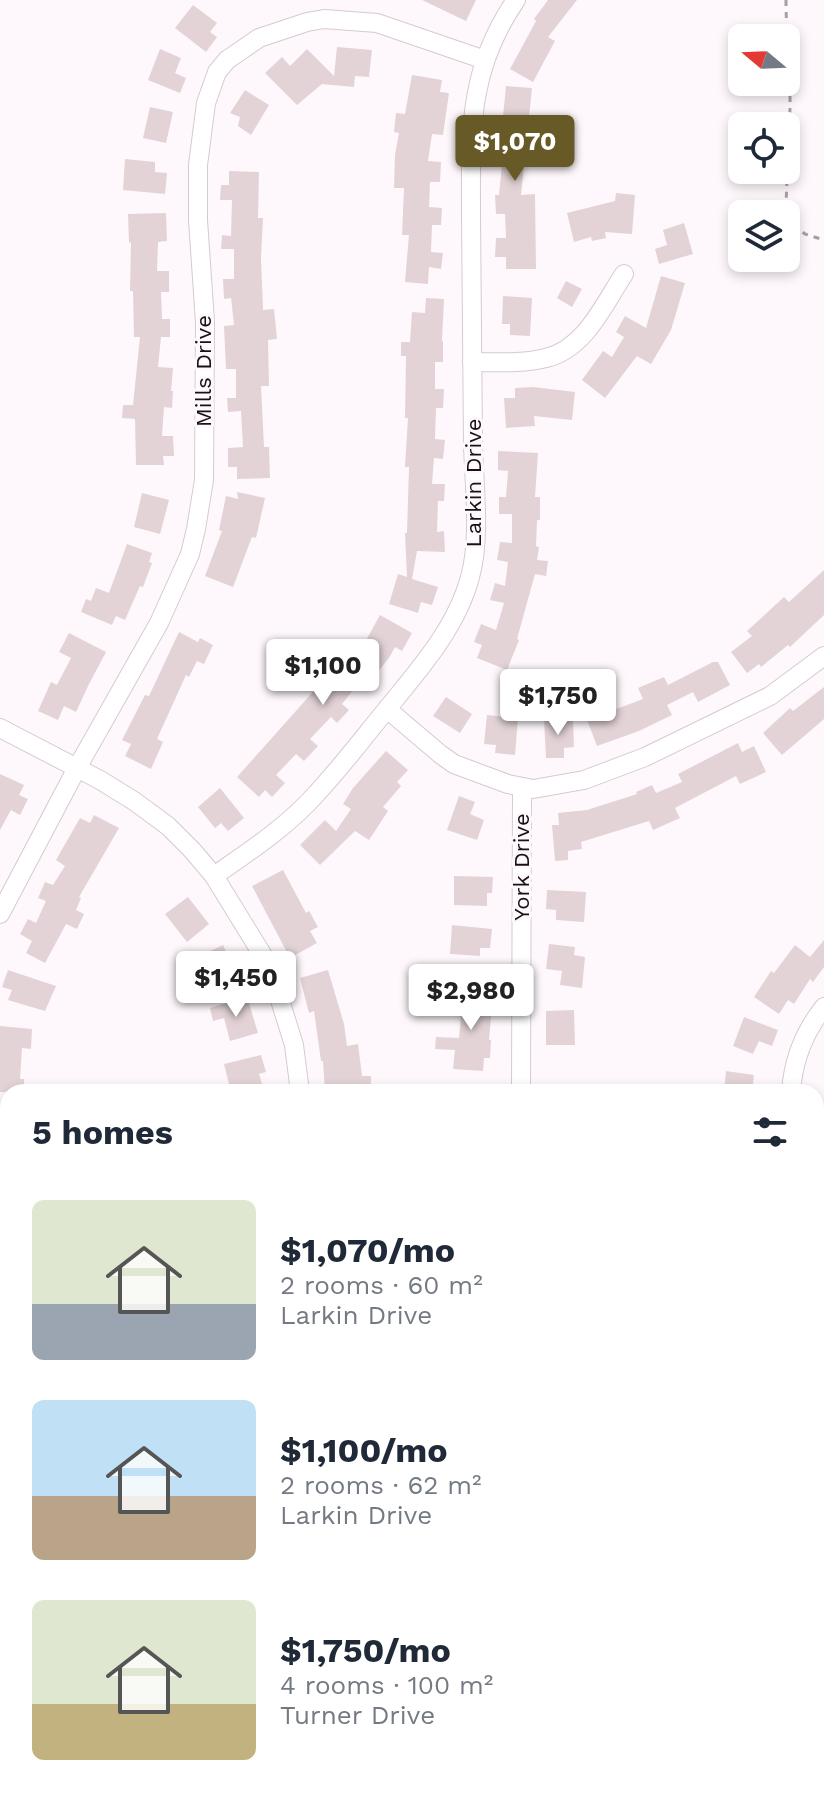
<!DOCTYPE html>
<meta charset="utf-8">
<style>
:root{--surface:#fff;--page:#f6f6f7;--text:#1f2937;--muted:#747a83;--accent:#675a27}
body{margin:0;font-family:"Work Sans",sans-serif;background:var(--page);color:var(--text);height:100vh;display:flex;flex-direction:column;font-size:30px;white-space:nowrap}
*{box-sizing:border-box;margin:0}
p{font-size:26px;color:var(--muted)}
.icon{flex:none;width:44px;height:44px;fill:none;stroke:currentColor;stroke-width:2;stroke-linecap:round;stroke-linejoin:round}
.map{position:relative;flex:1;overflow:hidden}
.drawer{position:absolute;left:0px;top:1084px;width:824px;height:712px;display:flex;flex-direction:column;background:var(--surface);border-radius:24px 24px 0 0;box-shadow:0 4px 12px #0003}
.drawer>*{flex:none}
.needle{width:52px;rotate:289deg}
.buttons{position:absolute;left:728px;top:24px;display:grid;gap:16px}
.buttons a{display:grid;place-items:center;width:72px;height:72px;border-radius:12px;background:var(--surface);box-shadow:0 4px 12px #0003;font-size:40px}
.price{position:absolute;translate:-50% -68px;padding:0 18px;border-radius:8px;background:#fff;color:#222;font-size:26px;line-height:52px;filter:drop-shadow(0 2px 4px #0008)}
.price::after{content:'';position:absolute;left:50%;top:48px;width:24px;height:18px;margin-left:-12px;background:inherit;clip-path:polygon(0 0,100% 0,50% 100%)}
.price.active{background:var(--accent);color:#fff}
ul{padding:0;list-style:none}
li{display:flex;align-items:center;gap:24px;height:200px;padding:0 32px}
li span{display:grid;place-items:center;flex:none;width:224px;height:160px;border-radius:12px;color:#555}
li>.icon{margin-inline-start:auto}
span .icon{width:96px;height:96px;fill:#fffc;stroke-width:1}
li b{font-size:34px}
h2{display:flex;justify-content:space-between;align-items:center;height:96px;padding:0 32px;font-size:34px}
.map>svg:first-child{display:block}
.building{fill:#e3d3d6}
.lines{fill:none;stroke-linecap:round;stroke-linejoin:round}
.minor-casing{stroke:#d7c9d2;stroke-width:20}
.path{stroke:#a6a0a4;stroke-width:3;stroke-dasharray:6 6;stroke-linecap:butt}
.minor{stroke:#fff;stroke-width:18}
.labels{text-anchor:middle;stroke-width:6;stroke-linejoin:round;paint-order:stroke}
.street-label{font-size:22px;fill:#161114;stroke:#fef8fc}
</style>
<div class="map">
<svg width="824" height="1796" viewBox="0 0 824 1796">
<rect width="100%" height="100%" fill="#fef8fc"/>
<g class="building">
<path d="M422 0H476L466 21Z"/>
<path d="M548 0H577L548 37 555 41 533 82 510 69 536 21 534 19Z"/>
<path d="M193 5 217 23 210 32 217 37 206 52 175 28Z"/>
<path d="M337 47 372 50 369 77 355 76 354 87 322 84 297 105 265 73 282 57 290 66 307 49 334 76Z"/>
<path d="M160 49 181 58 175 73 186 78 180 93 148 80Z"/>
<path d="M412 75 442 80 440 92 449 93 443 135 432 134 428 161 441 162 440 182H430L429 207 442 208 441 225H432L431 252 443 253 441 269 429 267 428 284 405 282 409 235H402L404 188H394L395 155 399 133 394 132 396 113 405 114Z"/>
<path d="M506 86 532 88 521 195 535 194 536 269H506V257H495L496 238H506L505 214H496L495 195H499L503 155 489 153 491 137H501Z"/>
<path d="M245 90 269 105 251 135 238 126 240 117 230 113Z"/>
<path d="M150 107 173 112 166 143 143 138Z"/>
<path d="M125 159 155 162V172L167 173 165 194 123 190Z"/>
<path d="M229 171 259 172 258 218H263L261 258 263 310 274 309 277 339 268 340 269 386H261L264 447H269L270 478 237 479V467H228V448L243 447 241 411 228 412 227 398H236V369H226L224 326 234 325 231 298 224 299 223 279H234V249H221L222 235 231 236 232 200H220L221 185H229Z"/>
<path d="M616 193 635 195 632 234 605 232 606 238 592 241 591 237 574 242 567 213 615 201Z"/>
<path d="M166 213 167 241 158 242 157 271H169V292H161L162 319H170V337H161L158 367 173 368 171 391H173L172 408 164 407 162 436H173L174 456H163L164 465H136L135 419 122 418 123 405H133L140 337H134L133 291H130L131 242 129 243 128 214Z"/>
<path d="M684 223 693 254 659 264 655 249 667 245 663 230Z"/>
<path d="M661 276 685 283 671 330 651 364 637 356 605 398 582 380 603 351 612 357 624 337 616 332 625 316 646 328Z"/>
<path d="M566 281 582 289 572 307 557 298Z"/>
<path d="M503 296 532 298 530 336 510 335V324H502Z"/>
<path d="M426 298 444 299 442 341H443V362H435V389H444L443 408H436L435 439 445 440 443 459 434 458 432 484H445L444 501H438L437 532 444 531 445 552 417 551 412 579 438 587 432 605 421 602 418 613 389 604 398 574 407 577 405 533H407L409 467H405L408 418H405L406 356H401V342H410L412 312 425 313Z"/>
<path d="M533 387 575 392 572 420 534 416 535 426 506 428 504 398H515V388Z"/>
<path d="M498 451 538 453 535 497H540V520H537L536 546 539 547 537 560 548 561 546 576 535 574 517 639 519 640 507 670 477 658 482 645 474 642 481 624 496 630 504 603 490 600 495 583 505 586 508 562 497 560 500 542 512 543V514H499V497H506L508 471 498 470Z"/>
<path d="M237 492 265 498 256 538 252 537 233 587 205 576 222 531 219 530 226 496 238 499Z"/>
<path d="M142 493 169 500 160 534 134 527Z"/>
<path d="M127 544 152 553 149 562 152 563 143 587 140 586 125 620 116 616 112 625 81 612 86 599 91 601 96 588 109 593Z"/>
<path d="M824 570V615L790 647 788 645 761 667 759 664 747 673 731 652 752 636 747 631 784 597 789 602Z"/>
<path d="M380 615 412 633 402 651 395 647 389 658 366 686 360 681 342 704 349 710 337 723 331 717 310 739 318 746 304 761 296 754 276 775 285 783 272 797 265 790 259 797 237 777 320 684 321 685 351 649 358 655Z"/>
<path d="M179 632 198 642 200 638 213 645 204 664 197 661 189 677 186 675 157 739 163 742 151 769 125 756 131 744 122 740 145 695 149 696Z"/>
<path d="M69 633 106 652 89 684 76 712 64 706 58 720 38 711 51 682 57 685 71 658 59 652Z"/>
<path d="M713 662H718L730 685 698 702 693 692 667 705 672 715 639 731 597 746 587 720 643 699 638 688 664 677 668 685Z"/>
<path d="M824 687V719L782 755 763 733 790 708 793 711Z"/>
<path d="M446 697 472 714 460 733 433 716Z"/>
<path d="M487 715 518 718 515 755 495 753 496 745 484 744Z"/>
<path d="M544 719H573L574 747 564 748V758H546Z"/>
<path d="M738 743 742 752 754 746 766 772 740 784 736 776 675 808 680 818 653 830 649 821 581 842 582 849 568 851V860L555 861 552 825H559L558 813 587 810 637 794 636 792 652 785 656 793 682 782 678 774Z"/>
<path d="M386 751 408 770 397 782 401 786 383 807 388 811 369 840 355 831 320 865 300 845 325 820 336 831 351 809 343 804 353 788Z"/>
<path d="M0 774 24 785 19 795 28 799 20 815 11 810 0 830Z"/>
<path d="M220 788 244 818 228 831 221 823 215 828 198 807Z"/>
<path d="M459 796 475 802 470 814 484 820 477 840 447 830Z"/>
<path d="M94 815 119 828 79 897 81 898 76 910 84 914 77 929 66 924 45 963 26 953 32 941 20 934 28 919 36 923 46 901 38 898 45 882 53 885 65 866 56 860 80 818 90 823Z"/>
<path d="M283 870 306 913 309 911 318 927 310 931 317 943 290 958 252 886Z"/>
<path d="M454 876 493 877 492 893H487V906L454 905Z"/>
<path d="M547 890 586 892 584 922 556 920V910L546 909Z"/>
<path d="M188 897 209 924 187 942 165 914Z"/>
<path d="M452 925 492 929 490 948H480V956L450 954Z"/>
<path d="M824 940V967L813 982 810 979 794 1004 788 1000 779 1014 754 997 771 971 774 973 795 945 810 957Z"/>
<path d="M549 944 575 947 574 955 585 957 582 988 560 985 562 971 546 969Z"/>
<path d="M223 945 237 977 196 996 188 980 195 976 191 967 198 963 196 958Z"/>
<path d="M8 970 56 986 45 1011 8 1000 12 990 2 987Z"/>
<path d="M328 970 344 1024 347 1046 358 1044 362 1076H371V1092H325L323 1061H321L314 1011 309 1013 300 978Z"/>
<path d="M464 986 490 989 489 1004 492 1005 489 1040H491L490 1058H484L483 1071 453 1069 455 1050 435 1049 436 1037 459 1038Z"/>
<path d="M236 1000V1003L248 1000 258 1033 230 1041 224 1018 213 1021 210 1008Z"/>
<path d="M574 1010 575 1045H546V1011Z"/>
<path d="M744 1017 778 1030 772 1046 759 1041 753 1054 733 1046Z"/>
<path d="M0 1026 32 1029 31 1049 22 1048 20 1079H24V1092H0Z"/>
<path d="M261 1055 266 1072 259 1074 263 1087 244 1092H231L224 1064Z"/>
<path d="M726 1071 754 1075 752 1092H724Z"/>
</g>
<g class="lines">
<defs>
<g id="minor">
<path d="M472 362C496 362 522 364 546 358 585 349 604 304 624 274"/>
<path d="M387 709 440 754 454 764 508 784 533 789 584 780 645 757 770 696 824 656"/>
<path d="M0 728 100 780 134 801 168 826 192 850 214 876 262 954 275 984 294 1045 300 1092"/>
<path d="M214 876C250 851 288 826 317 793 342 766 364 737 387 709 419 670 457 627 470 577 481 539 474 484 473 444 472 368 472 291 471 214 471 133 467 71 516 0"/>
<path d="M0 914 77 768 159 623 190 554 196 529 204 480 205 322 198 220V165L206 103 217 72 227 60 259 38 307 22 324 19 377 23 485 60"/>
<path d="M521 1092 522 787"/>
<path d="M791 1092C793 1061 805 1031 824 1007"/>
<path d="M816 1210 824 1234"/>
<path d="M0 1312C8 1352 3 1392 0 1432"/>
<path d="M0 1528 8 1563"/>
<path d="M816 1590 824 1592"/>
<path d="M335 1788 358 1796"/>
</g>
</defs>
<use href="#minor" class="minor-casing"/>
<path class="path" d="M786 0C786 33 790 66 790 100 790 139 786 178 786 218L805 234 824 240"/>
<use href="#minor" class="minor"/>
</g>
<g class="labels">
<g class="street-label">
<text transform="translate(203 371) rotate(-90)" y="8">Mills Drive</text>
<text transform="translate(473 483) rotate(-90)" y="8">Larkin Drive</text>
<text transform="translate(521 867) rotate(-90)" y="8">York Drive</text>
</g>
</g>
</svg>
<div class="buttons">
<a><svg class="needle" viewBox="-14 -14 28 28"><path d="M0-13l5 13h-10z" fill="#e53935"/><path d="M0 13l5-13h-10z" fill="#747a83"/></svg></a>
<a><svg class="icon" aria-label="locate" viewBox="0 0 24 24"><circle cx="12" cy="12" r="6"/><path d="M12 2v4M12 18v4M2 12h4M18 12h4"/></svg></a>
<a><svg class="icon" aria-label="layers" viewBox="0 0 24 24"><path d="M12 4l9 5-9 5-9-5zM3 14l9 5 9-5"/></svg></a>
</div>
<b class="price active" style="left:515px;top:183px">$1,070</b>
<b class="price" style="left:323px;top:707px">$1,100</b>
<b class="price" style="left:558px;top:737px">$1,750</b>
<b class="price" style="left:236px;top:1019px">$1,450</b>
<b class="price" style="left:471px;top:1032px">$2,980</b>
<section class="drawer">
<h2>5 homes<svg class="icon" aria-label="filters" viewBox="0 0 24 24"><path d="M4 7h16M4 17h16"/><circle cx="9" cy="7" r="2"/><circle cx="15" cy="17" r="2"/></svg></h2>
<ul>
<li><span style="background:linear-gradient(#dfe7d0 65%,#9aa5b1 0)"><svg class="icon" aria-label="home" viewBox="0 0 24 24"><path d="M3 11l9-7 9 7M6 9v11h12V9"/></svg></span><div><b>$1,070/mo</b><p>2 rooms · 60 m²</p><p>Larkin Drive</p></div></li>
<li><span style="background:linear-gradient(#bfe0f5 60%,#b9a48a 0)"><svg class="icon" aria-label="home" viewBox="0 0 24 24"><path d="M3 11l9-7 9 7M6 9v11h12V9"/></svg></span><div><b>$1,100/mo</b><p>2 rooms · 62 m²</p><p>Larkin Drive</p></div></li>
<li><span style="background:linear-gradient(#dfe7d0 65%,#c2b280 0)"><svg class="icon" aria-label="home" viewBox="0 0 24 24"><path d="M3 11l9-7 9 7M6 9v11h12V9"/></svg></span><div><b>$1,750/mo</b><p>4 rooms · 100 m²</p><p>Turner Drive</p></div></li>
</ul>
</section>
</div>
